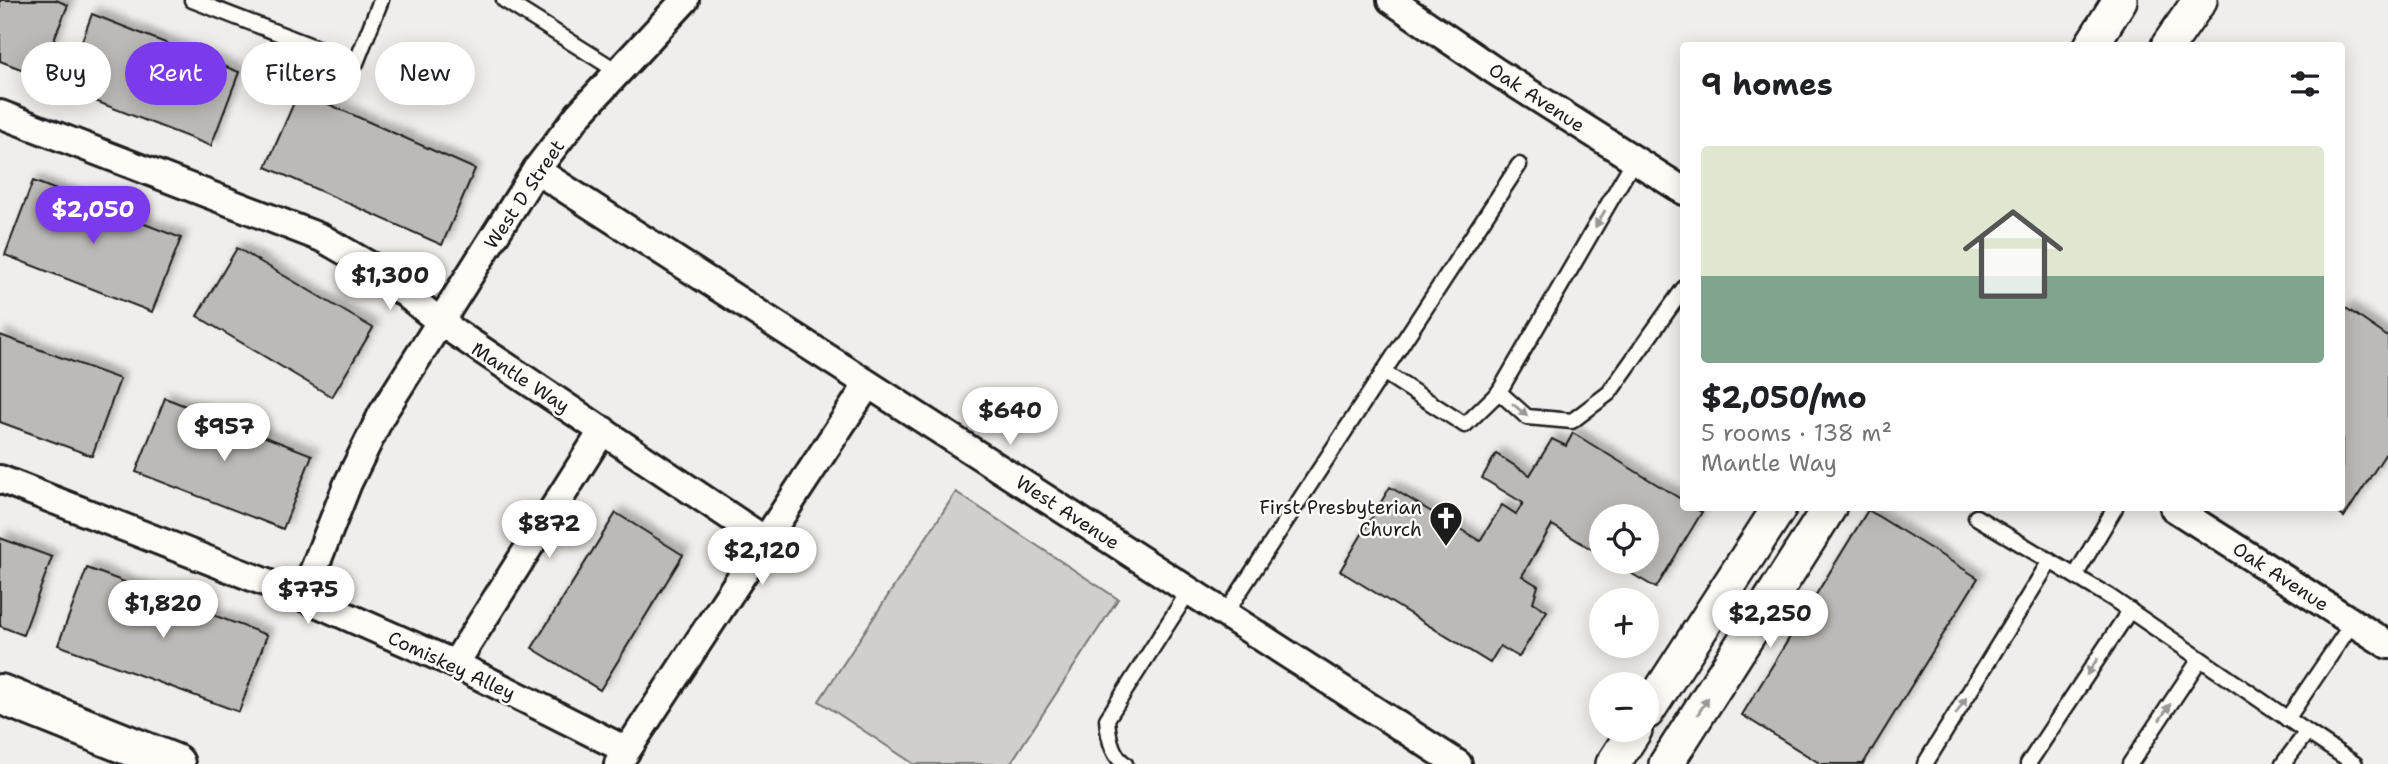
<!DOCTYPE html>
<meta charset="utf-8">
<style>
:root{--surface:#fff;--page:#f2f2f2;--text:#202124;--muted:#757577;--accent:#7c3aed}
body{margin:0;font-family:"Shantell Sans",sans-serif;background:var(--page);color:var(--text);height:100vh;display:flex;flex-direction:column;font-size:26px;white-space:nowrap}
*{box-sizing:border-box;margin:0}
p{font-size:23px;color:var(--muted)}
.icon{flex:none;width:38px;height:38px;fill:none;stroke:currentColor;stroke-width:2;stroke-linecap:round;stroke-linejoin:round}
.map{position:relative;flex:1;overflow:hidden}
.sheet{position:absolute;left:1680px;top:42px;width:665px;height:469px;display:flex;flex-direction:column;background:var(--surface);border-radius:7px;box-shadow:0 4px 18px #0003}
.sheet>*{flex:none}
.banner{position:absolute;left:21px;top:42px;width:665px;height:63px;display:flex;gap:14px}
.controls{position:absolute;left:1589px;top:504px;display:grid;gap:14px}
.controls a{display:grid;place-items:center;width:70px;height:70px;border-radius:50%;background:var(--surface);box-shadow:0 4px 18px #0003;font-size:35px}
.price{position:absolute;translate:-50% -60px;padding:0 16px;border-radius:24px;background:#fff;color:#222;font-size:23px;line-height:46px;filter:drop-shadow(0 2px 4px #0008)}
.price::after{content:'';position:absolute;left:50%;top:42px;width:21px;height:16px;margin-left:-10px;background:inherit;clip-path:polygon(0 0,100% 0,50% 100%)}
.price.on{background:var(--accent);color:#fff}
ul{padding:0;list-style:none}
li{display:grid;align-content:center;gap:14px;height:371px;padding:0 21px}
li span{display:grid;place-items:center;height:217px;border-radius:7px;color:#555}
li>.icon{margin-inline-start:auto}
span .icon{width:126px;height:126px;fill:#fffc;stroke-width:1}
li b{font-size:30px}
h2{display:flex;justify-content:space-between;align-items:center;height:84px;padding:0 21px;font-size:30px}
.tag{padding:0 24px;border-radius:32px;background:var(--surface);box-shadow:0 4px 18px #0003;font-size:24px;line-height:63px}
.tag.on{background:var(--accent);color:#fff}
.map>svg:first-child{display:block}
.green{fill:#d0cfcc;stroke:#767674;stroke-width:2}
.building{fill:#bbbab6;stroke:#1c1c1c;stroke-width:2;filter:url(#shadow)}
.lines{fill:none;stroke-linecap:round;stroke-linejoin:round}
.service-casing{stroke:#1c1c1c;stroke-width:19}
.minor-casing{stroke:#1c1c1c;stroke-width:32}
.tertiary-casing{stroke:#1c1c1c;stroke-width:38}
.primary-casing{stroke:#1c1c1c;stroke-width:44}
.service{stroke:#fdfcf7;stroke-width:14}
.minor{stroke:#fdfcf7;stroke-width:26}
.tertiary{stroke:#fdfcf7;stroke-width:33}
.primary{stroke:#fdfcf7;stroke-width:38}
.oneway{fill:#989794}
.labels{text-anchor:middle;stroke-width:5;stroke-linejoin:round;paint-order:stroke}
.street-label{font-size:19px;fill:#1c1c1c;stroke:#fdfcf7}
.poi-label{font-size:19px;fill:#1c1c1c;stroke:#fdfcf7;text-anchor:end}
</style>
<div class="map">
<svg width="2388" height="764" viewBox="0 0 2388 764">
<defs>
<filter id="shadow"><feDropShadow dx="6" dy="-6" stdDeviation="3.5" flood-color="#0004"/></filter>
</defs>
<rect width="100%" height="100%" fill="#f0eeea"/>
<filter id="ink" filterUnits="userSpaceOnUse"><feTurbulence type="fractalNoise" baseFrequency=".0143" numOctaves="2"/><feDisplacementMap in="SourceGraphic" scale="14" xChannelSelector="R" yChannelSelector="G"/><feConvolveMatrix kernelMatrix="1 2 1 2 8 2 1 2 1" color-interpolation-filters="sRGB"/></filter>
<g filter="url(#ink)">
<path class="green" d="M956 492 1118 599 1010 764H914L819 701Z"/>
<g class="building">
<path d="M0 0H56L68 5 39 76 0 61Z"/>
<path d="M92 14 239 72 211 146 64 89Z"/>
<path d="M299 91 475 169 442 245 266 167Z"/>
<path d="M33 181 181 238 152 312 5 255Z"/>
<path d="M237 248 373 328 332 397 197 316Z"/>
<path d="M2346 308 2388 337V450L2344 517 2330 508H2342V312Z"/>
<path d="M0 335 120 379 92 456 0 422Z"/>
<path d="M165 398 312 455 283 529 136 472Z"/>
<path d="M1573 433 1684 501V508H1694L1702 512 1656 588 1612 562H1647V516H1601V555L1552 525 1522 576 1538 586 1533 602 1547 611 1519 657 1500 646 1490 663 1340 571 1390 487 1480 541 1502 505 1516 514 1523 503 1482 478 1496 454 1530 475 1552 439 1566 446Z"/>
<path d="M1868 510 1978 578 1863 764H1821L1742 715Z"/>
<path d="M616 513 683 555 600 690 532 648Z"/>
<path d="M0 538 52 557 23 635 0 626Z"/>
<path d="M87 568 267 635 239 712 58 645Z"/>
</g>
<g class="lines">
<defs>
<g id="service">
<path d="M192 0 356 63 381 0"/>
<path d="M504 0 617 71"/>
<path d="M1634 160 1499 392 1527 417 1572 421 1609 393 1684 288"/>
<path d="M1383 372 1465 425 1499 392"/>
<path d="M1976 517 2110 597 2307 732"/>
<path d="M2075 576 2115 508"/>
<path d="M1225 614 1519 165"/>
<path d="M2287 719 2353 622"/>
<path d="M1125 764C1111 755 1108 734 1107 719L1189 591"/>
<path d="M1925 764 2050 561"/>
<path d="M2028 764 2130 610"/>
<path d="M2130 764 2200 659"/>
<path d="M2283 764 2307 732 2355 764"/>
</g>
<g id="minor">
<path d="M1391 0 1495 71 1684 191"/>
<path d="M0 114 322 238 374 268 440 322 765 540"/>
<path d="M536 170 1458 764"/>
<path d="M0 479 303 597 455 664 626 750"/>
<path d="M2174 508 2388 645"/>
<path d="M303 597 348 483 382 414 536 170 579 114 685 0"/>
<path d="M455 664 603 430"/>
<path d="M618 764 868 384"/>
</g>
<g id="tertiary">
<path d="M2091 46 2120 0"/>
<path d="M2168 46 2200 0"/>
<path d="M1647 712 1779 508"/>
<path d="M1613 764 1635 730"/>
<path d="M1666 764 1829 508"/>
</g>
<path id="primary" d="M0 694 175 764"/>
</defs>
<use href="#service" class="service-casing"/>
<use href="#minor" class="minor-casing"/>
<use href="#tertiary" class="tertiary-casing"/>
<use href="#primary" class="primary-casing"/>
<use href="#service" class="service"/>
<use href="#minor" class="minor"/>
<use href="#tertiary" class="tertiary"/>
<use href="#primary" class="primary"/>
</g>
<defs><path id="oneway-solid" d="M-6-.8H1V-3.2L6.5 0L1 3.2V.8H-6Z" transform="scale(1.75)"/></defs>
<g class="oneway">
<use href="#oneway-solid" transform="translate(1600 219) rotate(120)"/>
<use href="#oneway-solid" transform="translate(1520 410) rotate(40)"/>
<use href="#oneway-solid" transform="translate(2092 667) rotate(124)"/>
<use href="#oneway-solid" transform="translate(1703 706) rotate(-58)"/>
<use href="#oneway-solid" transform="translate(1961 706) rotate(-58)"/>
<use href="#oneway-solid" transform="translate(2165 712) rotate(-56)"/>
</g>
</g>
<defs>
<symbol id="church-pin" viewBox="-11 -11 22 30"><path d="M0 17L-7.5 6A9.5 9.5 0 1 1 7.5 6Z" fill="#1c1c1c" stroke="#fdfcf7"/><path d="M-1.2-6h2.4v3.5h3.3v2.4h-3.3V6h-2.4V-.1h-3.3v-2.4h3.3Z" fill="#fff"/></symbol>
</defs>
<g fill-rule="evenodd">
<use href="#church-pin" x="1427" y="499" width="38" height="52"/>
</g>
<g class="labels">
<g class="street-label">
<text transform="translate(1537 97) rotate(33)" y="7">Oak Avenue</text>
<text transform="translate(524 194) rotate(-56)" y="7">West D Street</text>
<text transform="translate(521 377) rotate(33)" y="7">Mantle Way</text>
<text transform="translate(1068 512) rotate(33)" y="7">West Avenue</text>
<text transform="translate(2281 576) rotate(33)" y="7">Oak Avenue</text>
<text transform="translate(452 665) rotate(25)" y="7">Comiskey Alley</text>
</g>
<g class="poi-label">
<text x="1422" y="514">First Presbyterian<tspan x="1422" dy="22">Church</tspan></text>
</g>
</g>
</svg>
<div class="controls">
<a><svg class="icon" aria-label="locate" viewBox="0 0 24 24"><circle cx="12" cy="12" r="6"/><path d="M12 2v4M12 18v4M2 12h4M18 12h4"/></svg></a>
<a>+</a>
<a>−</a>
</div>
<b class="price on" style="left:93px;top:246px">$2,050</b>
<b class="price" style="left:390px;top:312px">$1,300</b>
<b class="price" style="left:1010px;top:447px">$640</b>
<b class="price" style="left:224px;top:463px">$957</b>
<b class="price" style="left:549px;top:560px">$872</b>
<b class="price" style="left:762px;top:587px">$2,120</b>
<b class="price" style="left:308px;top:626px">$775</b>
<b class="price" style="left:163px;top:640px">$1,820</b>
<b class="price" style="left:1770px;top:650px">$2,250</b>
<div class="banner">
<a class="tag">Buy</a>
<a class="tag on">Rent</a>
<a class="tag">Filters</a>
<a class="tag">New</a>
</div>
<section class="sheet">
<h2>9 homes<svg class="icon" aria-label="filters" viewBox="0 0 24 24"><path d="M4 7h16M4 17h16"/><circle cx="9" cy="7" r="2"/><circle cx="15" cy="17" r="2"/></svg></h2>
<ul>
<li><span style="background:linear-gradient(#dfe7d0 60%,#7fa58c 0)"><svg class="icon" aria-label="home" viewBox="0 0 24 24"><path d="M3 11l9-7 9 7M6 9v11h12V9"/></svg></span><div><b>$2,050/mo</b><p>5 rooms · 138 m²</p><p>Mantle Way</p></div></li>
</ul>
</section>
</div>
